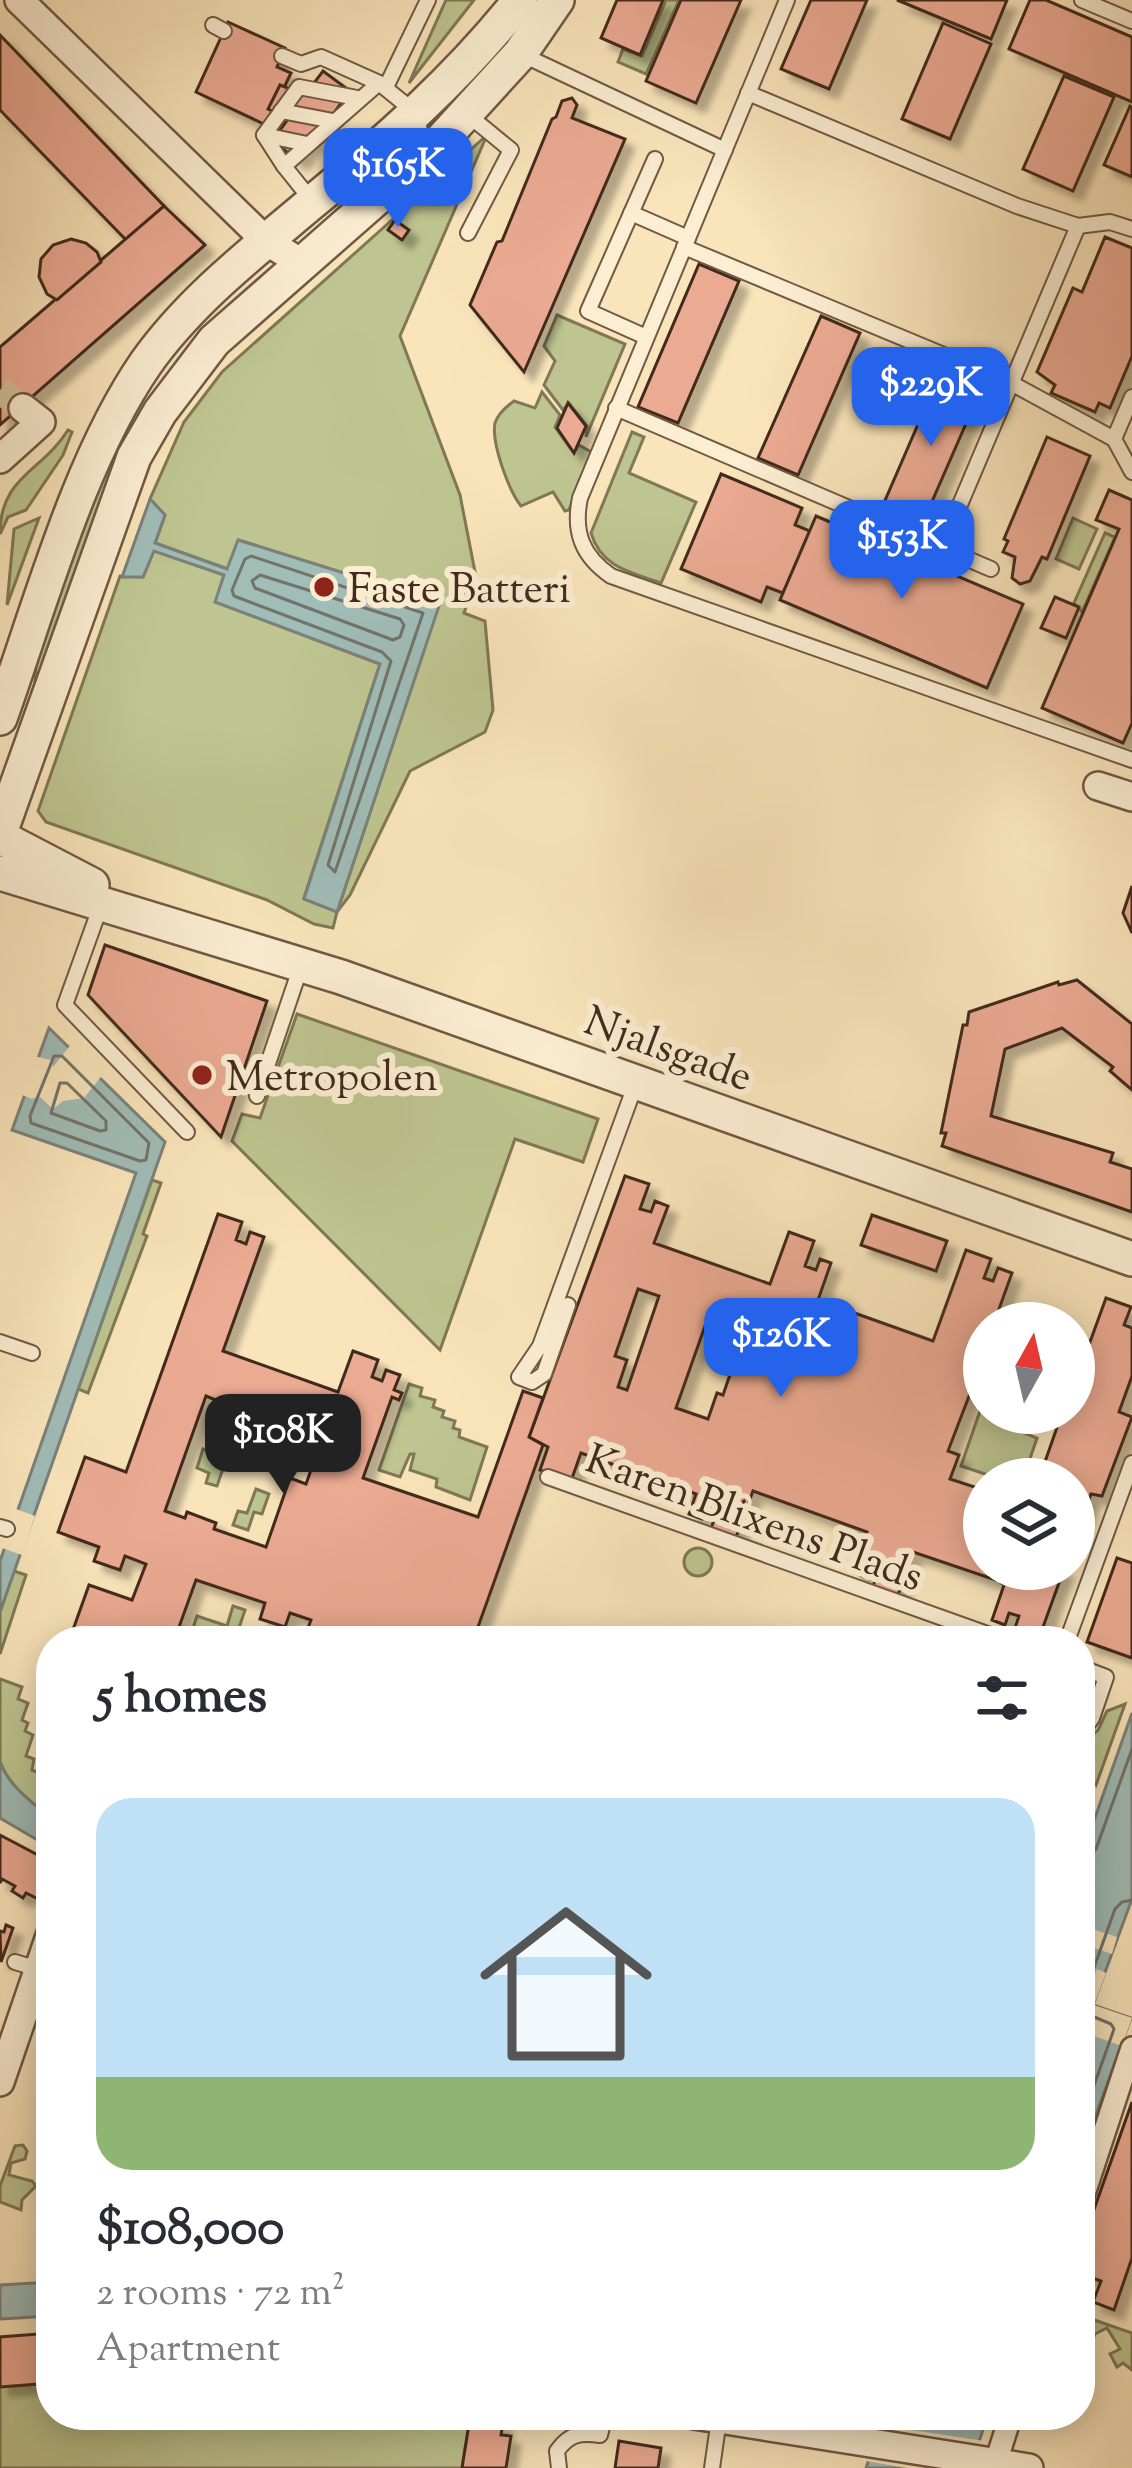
<!DOCTYPE html>
<meta charset="utf-8">
<style>
:root{--surface:#fff;--page:#f7f7f7;--text:#2b2b33;--muted:#7c7c81;--accent:#2563eb}
body{margin:0;font-family:"Sorts Mill Goudy",serif;background:var(--page);color:var(--text);height:100vh;display:flex;flex-direction:column;font-size:45px;white-space:nowrap}
*{box-sizing:border-box;margin:0}
p{font-size:39px;color:var(--muted)}
.icon{flex:none;width:66px;height:66px;fill:none;stroke:currentColor;stroke-width:2;stroke-linecap:round;stroke-linejoin:round}
.map{position:relative;flex:1;overflow:hidden}
.sheet{position:absolute;left:36px;top:1626px;width:1059px;height:804px;display:flex;flex-direction:column;background:var(--surface);border-radius:48px;box-shadow:0 6px 30px #0003}
.sheet>*{flex:none}
.needle{width:78px;rotate:8deg}
.controls{position:absolute;left:963px;top:1302px;display:grid;gap:24px}
.controls a{display:grid;place-items:center;width:132px;height:132px;border-radius:50%;background:var(--surface);box-shadow:0 6px 30px #0003;font-size:60px}
.price{position:absolute;translate:-50% -102px;padding:0 27px;border-radius:24px;background:var(--accent);color:#fff;font-size:39px;line-height:78px;filter:drop-shadow(0 3px 6px #0008)}
.price::after{content:'';position:absolute;left:50%;top:72px;width:36px;height:27px;margin-left:-18px;background:inherit;clip-path:polygon(0 0,100% 0,50% 100%)}
.price.active{background:#222;color:#fff}
ul{padding:0;list-style:none}
li{display:grid;align-content:center;gap:24px;height:636px;padding:0 60px}
li span{display:grid;place-items:center;height:372px;border-radius:36px;color:#555}
li>.icon{margin-inline-start:auto}
span .icon{width:216px;height:216px;fill:#fffc;stroke-width:1}
li b{font-size:51px}
h2{display:flex;justify-content:space-between;align-items:center;height:144px;padding:0 60px;font-size:51px}
.map>svg:first-child{display:block}
.green{fill:#bec590;stroke:#807856;stroke-width:3}
.water{fill:#a0bdb8;stroke:#7b827a;stroke-width:3}
.pier{fill:#fae5bb}
.lines{fill:none;stroke-linecap:round;stroke-linejoin:round}
.shore{stroke:#72746a;stroke-width:3}
.building{fill:#ebaa92;stroke:#432a1d;stroke-width:3;fill-rule:evenodd;filter:url(#shadow)}
.minor-tunnel{stroke:#d5c09b;stroke-width:27;stroke-dasharray:27 14;stroke-linecap:butt}
.service-casing{stroke:#715944;stroke-width:18}
.pedestrian-casing{stroke:#715944;stroke-width:26}
.minor-casing{stroke:#715944;stroke-width:32}
.tertiary-casing{stroke:#715944;stroke-width:38}
.service{stroke:#fceed3;stroke-width:14}
.pedestrian{stroke:#fceed3;stroke-width:21}
.minor{stroke:#fceed3;stroke-width:27}
.tertiary{stroke:#fceed3;stroke-width:33}
.poi-dot{fill:#8f2418;stroke:#fceed3;stroke-width:4.5}
.labels{text-anchor:middle;stroke-width:12;stroke-linejoin:round;paint-order:stroke}
.poi-label{font-size:42px;fill:#432a1d;stroke:#fceed3;text-anchor:start}
.street-label{font-size:42px;fill:#432a1d;stroke:#fceed3}
</style>
<div class="map">
<svg width="1132" height="2468" viewBox="0 0 1132 2468">
<defs>
<filter id="shadow"><feDropShadow dx="9" dy="9" stdDeviation="3" flood-color="#0004"/></filter>
</defs>
<rect width="100%" height="100%" fill="#fae5bb"/>
<filter id="stains"><feTurbulence type="fractalNoise" baseFrequency=".00167" numOctaves="4"/><feColorMatrix values="0 0 0 0 .2 0 0 0 0 .09 0 0 0 0 .02 0 0 0 .5 -.17"/></filter>
<radialGradient id="worn" r=".72"><stop offset=".6" stop-color="#630" stop-opacity="0"/><stop offset="1" stop-color="#630" stop-opacity=".3"/></radialGradient>
<g class="green">
<path d="M446 0H474L409 83Z"/>
<path d="M666 0H679L646 74 618 62 623 49 642 56Z"/>
<path d="M487 135 400 336 460 495 476 577 464 613 485 621 493 710 485 732 410 771 350 895 337 912 333 928 314 924 267 900 46 822 38 811 120 576 143 577 154 550 224 575 216 602 380 664 304 898 337 912 439 603 239 540 228 569 155 543 165 515 150 499 184 422 222 372Z"/>
<path d="M557 315 625 344 586 437 587 426 569 403 563 410 544 385 555 361 544 346Z"/>
<path d="M542 392 560 415 555 427 574 453 579 445 591 452 569 510 565 511 553 492 521 506C509 491 491 443 495 423 498 414 507 406 514 401L535 408Z"/>
<path d="M68 430 72 432 63 455 26 510 8 517 0 534C0 476 42 472 68 430Z"/>
<path d="M632 432 644 437 629 473 696 502 661 583C630 572 601 567 591 533Z"/>
<path d="M110 450 122 459 0 784 35 683 37 650Z"/>
<path d="M39 518 7 605 14 529Z"/>
<path d="M1073 518 1097 529 1079 569 1056 559Z"/>
<path d="M1105 533 1115 537 1082 612 1074 603Z"/>
<path d="M297 1014 598 1119 583 1162 515 1139 440 1350 232 1141 242 1114 260 1118Z"/>
<path d="M152 1180 161 1183 143 1234 147 1236 88 1393 78 1389Z"/>
<path d="M409 1384 422 1388 420 1396 435 1400 433 1407 444 1411 442 1417 455 1421 453 1428 460 1430 459 1437 487 1447 470 1500 436 1487 437 1479 410 1470 414 1454H410L400 1477 379 1470Z"/>
<path d="M981 1408 984 1413H1040L1036 1425 1013 1417 1009 1427 1037 1438 1023 1479H1000L961 1466Z"/>
<path d="M235 1441 243 1444 235 1467 225 1463 217 1486 206 1483 209 1473 197 1468 203 1449 229 1458Z"/>
<path d="M256 1489 269 1494 262 1514 254 1512 248 1530 233 1525 238 1511 247 1513Z"/>
<circle cx="698" cy="1562" r="14"/>
<path d="M14 1571 26 1575 0 1654V1612Z"/>
<path d="M233 1606 245 1610 236 1637 221 1632 217 1641 191 1634 197 1616 227 1626Z"/>
<path d="M0 1679 22 1687 18 1699 28 1703 22 1720 28 1723 25 1731 33 1735 26 1756 34 1759 32 1770 51 1778V1818C31 1802 9 1786 0 1762Z"/>
<path d="M1125 1704 1096 1785 1080 1767V1746L1098 1730 1107 1711Z"/>
<path d="M23 2145 27 2151 25 2159 11 2163 9 2175 32 2181 36 2186 22 2200 21 2210 0 2202V2186L15 2146Z"/>
<path d="M1080 2315 1132 2333V2370L1123 2363 1117 2367 1110 2354 1120 2349 1107 2328 1095 2334 1091 2344 1081 2340Z"/>
<path d="M51 2383V2415H574L503 2423 470 2418 462 2468H0V2387Z"/>
</g>
<g class="water">
<path d="M150 499 165 515 155 543 227 569 238 540 440 603 337 912 304 899 380 664 215 602 224 575 154 551 143 577H122Z"/>
<path d="M49 1028 165 1142 0 1612V1561L136 1173 12 1130Z"/>
<path d="M1132 1713V1899L1093 2005 1131 2018 1080 2159V1860Z"/>
<path d="M0 1762C9 1786 31 1802 51 1818V1848L0 1818Z"/>
<path d="M51 2282V2316L0 2319V2285Z"/>
<path d="M884 2415H988L970 2468H866Z"/>
</g>
<g class="pier">
<path d="M73 1042 104 1073 84 1098 63 1101 53 1109 39 1096 32 1099 20 1094 34 1056 51 1060 53 1067Z"/>
<path d="M16 1509 35 1516 22 1555 2 1548Z"/>
<path d="M1080 1925 1117 1937 1112 1954 1080 1943Z"/>
<path d="M1097 1969 1106 1973 1094 2005 1132 2018 1122 2046 1080 2031V2020Z"/>
<path d="M879 2425 984 2441 976 2468H906L866 2461Z"/>
</g>
<g class="lines">
<g class="shore">
<path d="M251 556 423 613 335 872 328 865 391 661 382 652 234 596 232 590 245 559Z"/>
<path d="M260 575 400 619 404 625 400 637 393 640 255 588 252 581Z"/>
<path d="M54 1056H62L149 1143 146 1160 140 1161 31 1123 30 1116Z"/>
<path d="M60 1083H67L106 1121V1130L100 1131 51 1113Z"/>
<path d="M1080 1857 1089 1856 1096 1849 1132 1749"/>
<path d="M1080 2125 1114 2029 1111 2024 1087 2014 1082 2001 1115 1909 1122 1902 1132 1900"/>
</g>
</g>
<g class="building">
<path d="M617 0H663L640 55 601 38Z"/>
<path d="M681 0H741L696 103 646 81Z"/>
<path d="M811 0H867L829 89 781 69Z"/>
<path d="M897 0H1007L991 39Z"/>
<path d="M1030 0H1046L1132 37V102L1009 49Z"/>
<path d="M228 22 285 48 277 67 291 73 266 125 196 92Z"/>
<path d="M943 23 991 44 950 139 902 119Z"/>
<path d="M0 35 164 206 126 240 0 110Z"/>
<path d="M323 71 350 91 299 161 272 141 288 119 268 109 280 85 305 95Z"/>
<path d="M1064 76 1114 97 1073 191 1023 169Z"/>
<path d="M572 98 577 105 572 118 625 139 524 372 470 305 497 242 502 241 552 119 556 117 562 101Z"/>
<path d="M1130 106 1132 107V177L1104 165Z"/>
<path d="M164 206 205 245 0 425V347Z"/>
<path d="M395 220 409 230 402 240 388 230Z"/>
<path d="M1105 237 1132 248V356L1110 408 1099 403 1095 412 1051 393 1055 385 1037 372 1073 288 1082 292Z"/>
<path d="M71 239 86 243 97 252 101 262 57 300 47 294 39 277 41 259 53 245Z"/>
<path d="M699 264 739 281 678 423 638 407Z"/>
<path d="M821 316 860 333 798 475 758 458Z"/>
<path d="M942 369 982 387 920 529 880 512Z"/>
<path d="M568 403 586 426 574 453 557 428Z"/>
<path d="M1047 437 1090 456 1047 559 1042 557 1030 581 1020 584 1012 578 1015 557 1003 552 1008 541 1004 539Z"/>
<path d="M721 474 802 508 795 525 810 531 783 593 767 587 761 602 681 569Z"/>
<path d="M1109 490 1132 500V723L1123 743 1042 708 1119 529 1096 520Z"/>
<path d="M816 516 1023 604 987 688 780 600Z"/>
<path d="M1055 597 1079 607 1066 638 1041 628Z"/>
<path d="M1132 886V933L1123 913Z"/>
<path d="M105 945 267 1001 221 1137 88 995Z"/>
<path d="M1077 980 1132 1024V1090L1110 1071 1113 1067 1062 1028 1005 1049 991 1116 1113 1153 1110 1162 1132 1169V1212L942 1146 946 1133H941L963 1025H967L969 1012 1058 982 1059 985Z"/>
<path d="M625 1176 649 1184 640 1209 651 1212 655 1201 668 1206 654 1243 770 1284 789 1232 814 1241 805 1266 816 1270 820 1259 831 1263 818 1300 933 1341 966 1250 991 1259 984 1278 993 1281 998 1268 1012 1273 999 1309 1039 1323H984V1357L948 1451 959 1455 950 1479 984 1490V1569H1064L1038 1641 1013 1634 1019 1616 1009 1613 1005 1625 992 1620 1004 1585 999 1581 913 1552 898 1595 873 1586 880 1567 869 1563 864 1577 853 1572 867 1532 753 1491 735 1540 710 1531 717 1512 706 1508 702 1519 689 1514 696 1494 581 1453 571 1481 540 1470 548 1447 529 1437ZM638 1289 659 1296 627 1390 618 1387 627 1360 615 1356ZM710 1312 747 1325 723 1395 717 1393 708 1419 676 1408Z"/>
<path d="M218 1214 242 1222 236 1240 246 1244 250 1232 264 1237 223 1351 338 1392 353 1351 378 1360 372 1377 382 1381 386 1370 400 1375 394 1390 402 1393 399 1400 392 1397 363 1478 478 1517 523 1391 543 1398 529 1437 543 1445 473 1641H369L358 1637 357 1641H303L311 1620 290 1613 285 1627 260 1619 265 1603 196 1580 174 1641H69L89 1585 132 1600 146 1564 125 1556 120 1570 94 1561 99 1547 58 1532 85 1457 126 1472ZM206 1396 228 1405 223 1420 296 1446 301 1431 322 1439 306 1484 290 1478 266 1547 214 1529 216 1523 187 1512 185 1518 165 1511Z"/>
<path d="M872 1215 947 1241 936 1271 861 1245Z"/>
<path d="M1106 1298 1131 1307 1124 1325 1132 1328V1376L1119 1412 1132 1417 1102 1496 1091 1494 1074 1541V1479H1039L1062 1413H1074V1335L1090 1342Z"/>
<path d="M1117 1558 1132 1563V1658L1087 1642Z"/>
<path d="M490 1631 514 1640 518 1641H486Z"/>
<path d="M0 1835 51 1862V1913L45 1909 48 1904 26 1893 23 1898 12 1891 15 1886 2 1879 0 1883Z"/>
<path d="M6 1925 13 1928 1 1962 0 1931 4 1932Z"/>
<path d="M1132 2102V2258L1114 2310 1093 2302 1101 2281 1080 2274V2249Z"/>
<path d="M51 2333V2383L0 2387V2337Z"/>
<path d="M470 2418 503 2423 501 2435 511 2436 506 2468H462Z"/>
<path d="M619 2441 661 2448 658 2468H615Z"/>
</g>
<g class="lines">
<path class="minor-tunnel" d="M0 390 23 408"/>
<defs>
<g id="service">
<path d="M787 0 580 498C573 532 582 556 611 576L1132 760"/>
<path d="M1082 0 1132 21"/>
<path d="M213 25 224 31"/>
<path d="M523 55 725 150"/>
<path d="M282 56 301 64 321 57 379 83"/>
<path d="M386 87 428 0"/>
<path d="M748 93 1017 206 1078 226 1110 222 1132 229"/>
<path d="M281 111 333 121"/>
<path d="M467 114 511 150 468 233"/>
<path d="M264 135 307 144"/>
<path d="M284 166 264 135 299 87 357 98"/>
<path d="M312 201 284 166 379 83 416 113 421 135 392 164"/>
<path d="M631 213 688 238"/>
<path d="M684 247 1011 383 1114 439 1132 472"/>
<path d="M646 337 588 311 655 159"/>
<path d="M616 408 991 569"/>
<path d="M1114 439 1132 397"/>
<path d="M942 547 1078 226"/>
<path d="M101 905 65 1005 187 1132"/>
<path d="M257 1096 301 966"/>
<path d="M568 1305 544 1374 532 1382 519 1377 540 1346 636 1083"/>
<path d="M0 1342 32 1353"/>
<path d="M548 1477 1007 1641"/>
<path d="M0 1527 7 1529"/>
<path d="M1067 1641 1132 1463"/>
<path d="M1080 1667 1106 1677 1092 1718 1080 1735"/>
<path d="M15 1962 38 1969"/>
<path d="M559 2468 557 2451C569 2434 580 2432 600 2435L605 2415"/>
<path d="M712 2468 719 2419"/>
</g>
<g id="pedestrian">
<path d="M1080 2206 1132 2048"/>
<path d="M994 2468 1011 2415"/>
</g>
<g id="minor">
<path d="M19 0 266 241 300 262"/>
<path d="M0 459 41 422 23 408"/>
<path d="M1098 786 1132 797"/>
<path d="M0 2082 51 1933"/>
<path d="M694 2415 1029 2468"/>
</g>
<g id="tertiary">
<path d="M0 718C40 606 79 460 146 363 190 301 252 253 310 204 386 142 459 77 520 0"/>
<path d="M0 833 134 457 160 412 214 341 436 146 520 54 557 0"/>
<path d="M0 837 92 885"/>
<path d="M0 873 341 977 1132 1259"/>
</g>
</defs>
<use href="#service" class="service-casing"/>
<use href="#pedestrian" class="pedestrian-casing"/>
<use href="#minor" class="minor-casing"/>
<use href="#tertiary" class="tertiary-casing"/>
<use href="#service" class="service"/>
<use href="#pedestrian" class="pedestrian"/>
<use href="#minor" class="minor"/>
<use href="#tertiary" class="tertiary"/>
</g>
<g class="poi-dot">
<circle cx="324" cy="587" r="12"/>
<circle cx="202" cy="1075" r="12"/>
</g>
<g class="labels">
<g class="poi-label">
<text x="348" y="602">Faste Batteri</text>
<text x="226" y="1090">Metropolen</text>
</g>
<g class="street-label">
<text transform="translate(669 1047) rotate(20)" y="15">Njalsgade</text>
<text transform="translate(755 1516) rotate(20)" y="15">Karen Blixens Plads</text>
</g>
</g>
<rect width="100%" height="100%" filter="url(#stains)"/>
<rect width="100%" height="100%" fill="url(#worn)"/>
</svg>
<div class="controls">
<a><svg class="needle" viewBox="-14 -14 28 28"><path d="M0-13l5 13h-10z" fill="#e53935"/><path d="M0 13l5-13h-10z" fill="#7c7c81"/></svg></a>
<a><svg class="icon" aria-label="layers" viewBox="0 0 24 24"><path d="M12 4l9 5-9 5-9-5zM3 14l9 5 9-5"/></svg></a>
</div>
<b class="price" style="left:398px;top:230px">$165K</b>
<b class="price" style="left:931px;top:449px">$229K</b>
<b class="price" style="left:902px;top:602px">$153K</b>
<b class="price" style="left:781px;top:1400px">$126K</b>
<b class="price active" style="left:283px;top:1496px">$108K</b>
<section class="sheet">
<h2>5 homes<svg class="icon" aria-label="filters" viewBox="0 0 24 24"><path d="M4 7h16M4 17h16"/><circle cx="9" cy="7" r="2"/><circle cx="15" cy="17" r="2"/></svg></h2>
<ul>
<li><span style="background:linear-gradient(#bfe0f5 75%,#8fb573 0)"><svg class="icon" aria-label="home" viewBox="0 0 24 24"><path d="M3 11l9-7 9 7M6 9v11h12V9"/></svg></span><div><b>$108,000</b><p>2 rooms · 72 m²</p><p>Apartment</p></div></li>
</ul>
</section>
</div>
